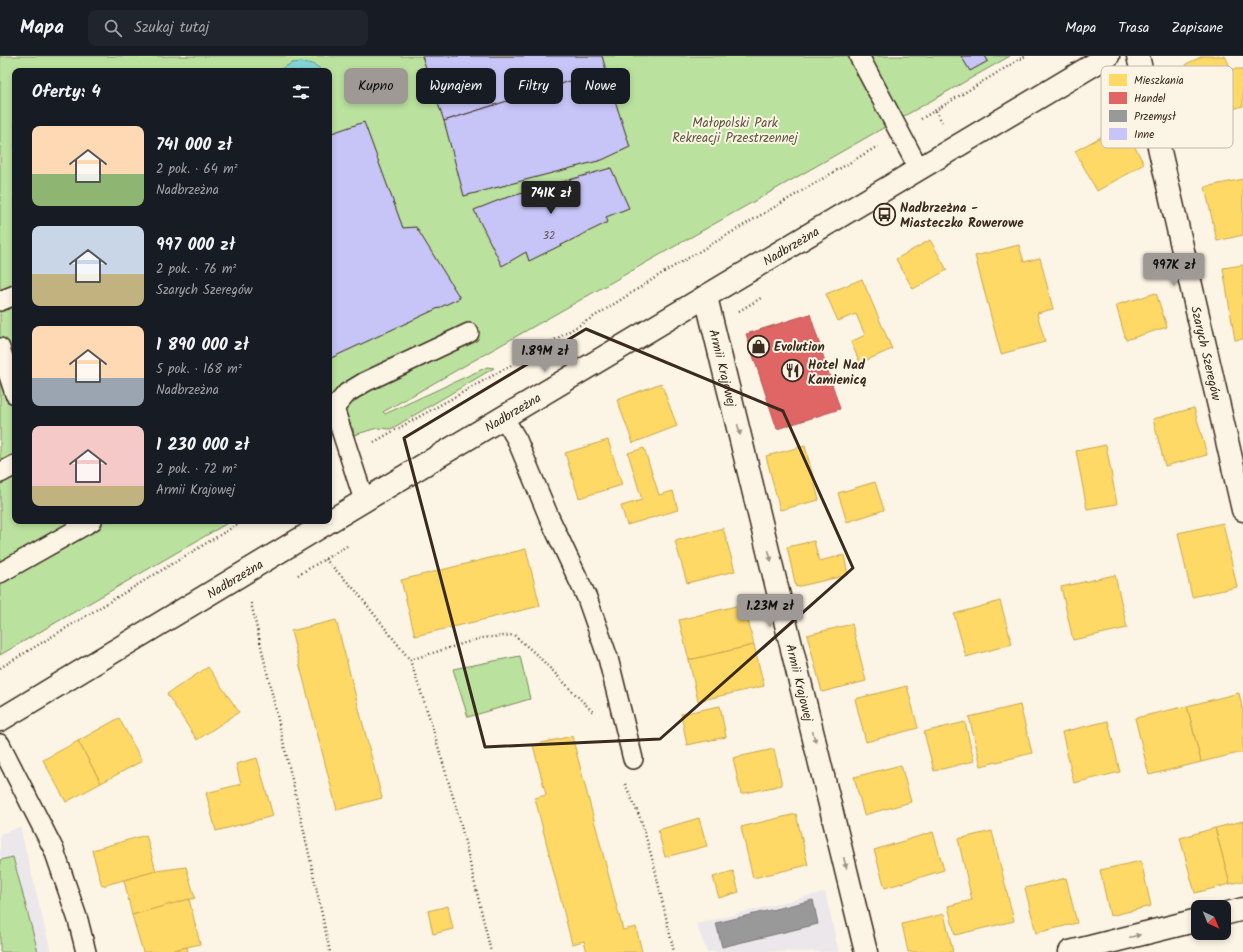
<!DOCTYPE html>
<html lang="pl">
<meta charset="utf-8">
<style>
:root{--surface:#171b24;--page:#20242c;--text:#f1f3f6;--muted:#9ea1a6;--line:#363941;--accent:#9f9995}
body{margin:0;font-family:Kalam,sans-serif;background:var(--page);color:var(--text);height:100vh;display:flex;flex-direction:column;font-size:15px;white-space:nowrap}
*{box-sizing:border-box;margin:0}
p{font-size:13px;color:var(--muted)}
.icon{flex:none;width:22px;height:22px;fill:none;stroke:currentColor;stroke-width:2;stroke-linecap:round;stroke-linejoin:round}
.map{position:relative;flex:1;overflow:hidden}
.side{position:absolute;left:12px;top:12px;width:320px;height:456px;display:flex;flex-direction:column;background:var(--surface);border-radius:8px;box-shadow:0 2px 6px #0003}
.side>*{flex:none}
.guide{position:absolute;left:344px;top:12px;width:380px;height:36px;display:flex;gap:8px}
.needle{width:26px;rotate:136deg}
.controls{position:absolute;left:1191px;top:844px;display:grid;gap:8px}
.controls a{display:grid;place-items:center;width:40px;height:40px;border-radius:8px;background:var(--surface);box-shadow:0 2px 6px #0003;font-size:20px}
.price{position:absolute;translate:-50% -34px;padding:0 9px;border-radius:4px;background:var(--accent);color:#111;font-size:13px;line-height:26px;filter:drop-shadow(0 1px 2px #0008)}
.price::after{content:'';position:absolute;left:50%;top:24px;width:12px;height:9px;margin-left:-6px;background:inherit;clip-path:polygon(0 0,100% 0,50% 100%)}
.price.selected{background:#222;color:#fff}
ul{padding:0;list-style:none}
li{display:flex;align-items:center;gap:12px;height:100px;padding:0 20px}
li span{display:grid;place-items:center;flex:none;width:112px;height:80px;border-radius:8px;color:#555}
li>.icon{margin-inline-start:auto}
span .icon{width:48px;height:48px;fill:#fffc;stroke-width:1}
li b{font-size:17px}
h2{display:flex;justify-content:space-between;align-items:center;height:48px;padding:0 20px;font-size:17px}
.tag{padding:0 14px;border-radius:8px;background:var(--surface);box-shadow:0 2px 6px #0003;font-size:14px;line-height:36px}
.tag.selected{background:var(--accent);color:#111}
header{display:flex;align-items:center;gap:24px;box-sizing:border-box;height:56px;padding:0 20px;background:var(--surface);border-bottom:1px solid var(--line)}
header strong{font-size:19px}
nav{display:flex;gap:22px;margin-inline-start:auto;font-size:14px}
.search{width:280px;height:36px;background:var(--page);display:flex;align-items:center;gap:10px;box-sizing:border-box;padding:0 14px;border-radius:8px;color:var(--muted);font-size:15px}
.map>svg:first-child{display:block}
.built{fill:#ece7ea}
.green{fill:#bae29e;stroke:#7a865e}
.water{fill:#82d4d8;stroke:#66908e}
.homes{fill:#ffd966;stroke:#c4a450}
.shops{fill:#e06666;stroke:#ae5450}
.industry{fill:#999;stroke:#7d7874}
.building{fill:#c7c5f7;stroke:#3b2a1e}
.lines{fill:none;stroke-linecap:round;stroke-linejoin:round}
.service-casing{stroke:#3b2a1e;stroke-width:22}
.minor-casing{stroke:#3b2a1e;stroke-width:25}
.tertiary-casing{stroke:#3b2a1e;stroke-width:25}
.path{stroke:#3b2a1e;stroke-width:2.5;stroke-dasharray:1 3;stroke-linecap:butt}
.service{stroke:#fcf5e5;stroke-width:19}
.minor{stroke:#fcf5e5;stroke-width:22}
.tertiary{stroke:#fcf5e5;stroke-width:22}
.oneway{fill:#9c9082}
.marked{fill:none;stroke:#3b2a1e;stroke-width:3;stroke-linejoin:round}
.labels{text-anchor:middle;stroke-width:4;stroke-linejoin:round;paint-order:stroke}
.number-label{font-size:11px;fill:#5e5154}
.park-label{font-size:13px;fill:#5b583e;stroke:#fcf5e5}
.poi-label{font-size:13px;font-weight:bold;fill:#3b2a1e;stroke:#fcf5e5;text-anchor:start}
.street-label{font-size:13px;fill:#3b2a1e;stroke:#fcf5e5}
.key{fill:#fcf5e5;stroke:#c2b8a9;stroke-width:1}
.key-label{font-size:11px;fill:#3b2a1e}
</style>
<header>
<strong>Mapa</strong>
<div class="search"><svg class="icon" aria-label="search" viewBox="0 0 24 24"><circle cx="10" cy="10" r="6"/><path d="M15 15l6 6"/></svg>Szukaj tutaj</div>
<nav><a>Mapa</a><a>Trasa</a><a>Zapisane</a></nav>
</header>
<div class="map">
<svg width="1243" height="896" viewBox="0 0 1243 896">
<rect width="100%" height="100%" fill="#fcf5e5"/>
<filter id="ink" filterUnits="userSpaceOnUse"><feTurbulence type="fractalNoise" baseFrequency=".025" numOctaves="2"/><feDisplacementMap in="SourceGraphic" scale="8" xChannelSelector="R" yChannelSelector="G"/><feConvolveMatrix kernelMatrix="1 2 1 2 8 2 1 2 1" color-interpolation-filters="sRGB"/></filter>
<g filter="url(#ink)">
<g class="built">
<path d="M20 771 51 896H0V778Z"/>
<path d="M825 836 839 896H707L696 868Z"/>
</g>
<g class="green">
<path d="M0 0H1010L383 356 385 358 487 311 494 312 391 373 377 372 354 379 353 372 329 380V15H15V465H231L0 599Z"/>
<path d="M520 600 530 643 468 661 453 613Z"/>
<path d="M13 801 38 896H0V804Z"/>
</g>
<path class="water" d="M301 6C310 7 316 8 322 15H277L292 7Z"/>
<g class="homes">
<path d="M1203 0H1225L1231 13H1243V50L1197 63 1186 8Z"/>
<path d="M1123 69 1144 108 1097 135 1075 95Z"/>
<path d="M1243 123V179L1217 185 1205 131Z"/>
<path d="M930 184 947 214 913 233 896 203Z"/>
<path d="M1019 189 1024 206 1040 202 1053 253 1037 257 1045 286 1001 298 975 200Z"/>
<path d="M1243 209V283L1235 284 1223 212Z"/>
<path d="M862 223 892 293 860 307 851 286 865 279 856 258 838 265 826 238Z"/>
<path d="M1156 237 1167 271 1126 284 1116 249Z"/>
<path d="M661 327 677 370 633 387 617 344Z"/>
<path d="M1194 352 1207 399 1165 410 1153 363Z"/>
<path d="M608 384 622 429 579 442 565 397Z"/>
<path d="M1106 389 1117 448 1087 453 1076 395Z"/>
<path d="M805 390 819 444 780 454 766 400Z"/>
<path d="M644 392 659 439 673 435 678 454 627 469 621 450 642 444 628 397Z"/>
<path d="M875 426 884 454 847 466 838 437Z"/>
<path d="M1223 467 1237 531 1192 541 1178 477Z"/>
<path d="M723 472 735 515 687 527 675 485Z"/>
<path d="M814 485 819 505 844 499 848 519 796 531 787 491Z"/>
<path d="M526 493 540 550 415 580 401 524Z"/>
<path d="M1115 519 1127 572 1073 584 1061 531Z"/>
<path d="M1000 545 1012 588 966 601 954 558Z"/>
<path d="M744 548 754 589 689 604 679 564Z"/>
<path d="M336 564 382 742 337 754 291 575Z"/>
<path d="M852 568 866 625 822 636 807 579Z"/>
<path d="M754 589 764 630 698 645 689 604Z"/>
<path d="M208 611 239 656 197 684 167 638Z"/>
<path d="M907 630 918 672 866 686 855 643Z"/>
<path d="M1239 637 1243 656V696L1201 706 1187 650Z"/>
<path d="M1020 649 1032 697 981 710 969 661Z"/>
<path d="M720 650 726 681 687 689 681 658Z"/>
<path d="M1187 650 1201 706 1149 719 1135 662Z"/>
<path d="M119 662 142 705 101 727 78 685Z"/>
<path d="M1108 665 1120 716 1074 727 1062 676Z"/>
<path d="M965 666 974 705 934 715 924 676Z"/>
<path d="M572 680 623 874 636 871 642 896H587L584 885 572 888 535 742 546 739 533 689Z"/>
<path d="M78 685 101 727 66 746 43 704Z"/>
<path d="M774 693 782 729 741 738 733 702Z"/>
<path d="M257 702 273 760 216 775 206 737 241 728 236 708Z"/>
<path d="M901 709 911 746 864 759 854 721Z"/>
<path d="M796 758 808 809 753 822 741 771Z"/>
<path d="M699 762 707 790 665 801 658 774Z"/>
<path d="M1243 765V825L1230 828 1215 772Z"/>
<path d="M1215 772 1230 828 1195 837 1180 782Z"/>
<path d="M992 775 1014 865 955 879 948 850 972 844 958 783Z"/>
<path d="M933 776 944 814 885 832 874 794Z"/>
<path d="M146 779 156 815 102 830 92 794Z"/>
<path d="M1141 805 1151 850 1110 860 1100 814Z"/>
<path d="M186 811 195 842 132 859 124 824 156 815Z"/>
<path d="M733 815 739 836 719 842 713 821Z"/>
<path d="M1066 822 1077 867 1036 877 1025 832Z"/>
<path d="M189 843 200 888 166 896H143L132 859Z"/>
<path d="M448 850 453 873 433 878 428 855Z"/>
<path d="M944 858 953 896H908L902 868Z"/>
<path d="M187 891 188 896H166Z"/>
</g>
<path class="shops" d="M810 258 840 353 777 373 746 278Z"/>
<path class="industry" d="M813 844 818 868 722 891 716 867Z"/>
<g class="building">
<path d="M422 0H602L606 14 444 65Z"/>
<path d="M961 0H985L988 5 970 15Z"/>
<path d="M607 20 630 91 602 104 464 140 444 65 580 22 583 30Z"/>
<path d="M364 66 403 172 416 171 460 242 329 303V78Z"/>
<path d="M611 112 629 152 606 161 608 166 529 205 526 196 502 210 474 154 502 143Z"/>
</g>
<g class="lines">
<defs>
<g id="service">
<path d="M859 0 919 113"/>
<path d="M0 245 15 239"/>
<path d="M0 292 15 338"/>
<path d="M504 362 517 384 549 461 587 542 608 602 633 703"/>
<path d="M0 417 15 409"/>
<path d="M364 444 334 352 347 337 365 326 469 277"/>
<path d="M0 517 92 465"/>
<path d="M0 688 54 794 78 864 86 896"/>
</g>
<g id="minor">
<path id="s1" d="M1138 0 1243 454"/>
<path id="s2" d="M706 241 866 896"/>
<path d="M1224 858 1243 853"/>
<path d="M1070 896 1198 864"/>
</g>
<g id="tertiary">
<path id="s3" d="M0 664 330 465 1108 0"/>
</g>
</defs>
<use href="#service" class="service-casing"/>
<use href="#minor" class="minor-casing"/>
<use href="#tertiary" class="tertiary-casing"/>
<g class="path">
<path d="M936 55 942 66"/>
<path d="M921 63 1025 0"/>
<path d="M739 255 761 242"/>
<path d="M374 386 517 306 600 257 661 218 878 90"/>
<path d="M325 503 356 535 410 604 429 660 459 761 491 896"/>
<path d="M298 519 347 490"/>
<path d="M251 547 306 784 330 896"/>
<path d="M410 604 481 582 514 579 538 600 593 656"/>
<path d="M0 612 243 465"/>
<path d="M625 728 641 764 654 809 674 896"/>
</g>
<use href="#service" class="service"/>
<use href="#minor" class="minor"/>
<use href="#tertiary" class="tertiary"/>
</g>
<defs><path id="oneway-solid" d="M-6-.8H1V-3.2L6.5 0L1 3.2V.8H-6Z"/></defs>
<g class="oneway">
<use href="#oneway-solid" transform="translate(739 374) rotate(76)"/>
<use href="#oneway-solid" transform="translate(770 500) rotate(76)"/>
<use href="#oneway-solid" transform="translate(814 681) rotate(76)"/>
<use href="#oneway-solid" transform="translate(845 807) rotate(76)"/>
<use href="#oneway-solid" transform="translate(1135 880) rotate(-14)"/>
</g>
</g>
<path class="marked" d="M586 273 783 355 853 512 660 683 485 691 404 382Z"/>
<defs>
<symbol id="bus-ring" viewBox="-11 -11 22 22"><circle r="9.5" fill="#fcf5e5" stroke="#3b2a1e" stroke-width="1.5"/><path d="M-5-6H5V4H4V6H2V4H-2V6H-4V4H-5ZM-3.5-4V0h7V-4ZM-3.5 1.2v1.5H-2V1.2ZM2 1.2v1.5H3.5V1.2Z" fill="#3b2a1e"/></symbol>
<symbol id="shop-ring" viewBox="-11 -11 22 22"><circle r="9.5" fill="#fcf5e5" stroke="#3b2a1e" stroke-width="1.5"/><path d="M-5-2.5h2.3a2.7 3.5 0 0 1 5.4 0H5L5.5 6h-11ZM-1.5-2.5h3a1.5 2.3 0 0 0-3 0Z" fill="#3b2a1e"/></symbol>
<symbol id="restaurant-ring" viewBox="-11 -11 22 22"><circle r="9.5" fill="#fcf5e5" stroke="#3b2a1e" stroke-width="1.5"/><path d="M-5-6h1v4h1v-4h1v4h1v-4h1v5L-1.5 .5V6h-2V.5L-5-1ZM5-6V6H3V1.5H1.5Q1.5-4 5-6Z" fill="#3b2a1e"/></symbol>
</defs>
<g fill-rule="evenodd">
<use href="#bus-ring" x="872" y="146" width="25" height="25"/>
<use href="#shop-ring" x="746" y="278" width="25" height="25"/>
<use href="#restaurant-ring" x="780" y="302" width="25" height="25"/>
</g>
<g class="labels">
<g class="number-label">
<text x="549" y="183">32</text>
</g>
<g class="park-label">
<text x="735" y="71">Małopolski Park<tspan x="735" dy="15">Rekreacji Przestrzennej</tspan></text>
</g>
<g class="poi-label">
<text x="900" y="156">Nadbrzeżna -<tspan x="900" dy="15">Miasteczko Rowerowe</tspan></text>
<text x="774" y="295">Evolution</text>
<text x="808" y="313">Hotel Nad<tspan x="808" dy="15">Kamienicą</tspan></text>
</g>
<g class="street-label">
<text dy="5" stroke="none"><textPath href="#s3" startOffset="922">Nadbrzeżna</textPath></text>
<text dy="5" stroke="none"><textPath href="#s1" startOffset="305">Szarych Szeregów</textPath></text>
<text dy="5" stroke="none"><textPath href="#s2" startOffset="73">Armii Krajowej</textPath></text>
<text dy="5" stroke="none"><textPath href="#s3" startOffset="598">Nadbrzeżna</textPath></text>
<text dy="5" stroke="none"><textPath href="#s3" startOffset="274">Nadbrzeżna</textPath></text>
<text dy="5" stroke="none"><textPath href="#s2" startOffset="397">Armii Krajowej</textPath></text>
</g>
</g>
<rect x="1101" y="10" width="132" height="82" rx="6" class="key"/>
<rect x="1109" y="18" width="18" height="12" fill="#ffd966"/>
<rect x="1109" y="36" width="18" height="12" fill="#e06666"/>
<rect x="1109" y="54" width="18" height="12" fill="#999"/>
<rect x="1109" y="72" width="18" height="12" fill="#c7c5f7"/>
<g class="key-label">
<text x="1134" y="28">Mieszkania</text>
<text x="1134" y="46">Handel</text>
<text x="1134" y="64">Przemysł</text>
<text x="1134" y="82">Inne</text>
</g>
</svg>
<div class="controls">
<a><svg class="needle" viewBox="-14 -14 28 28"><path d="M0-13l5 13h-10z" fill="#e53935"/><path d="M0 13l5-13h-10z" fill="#9ea1a6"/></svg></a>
</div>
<b class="price selected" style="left:551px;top:159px">741K zł</b>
<b class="price" style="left:1174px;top:231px">997K zł</b>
<b class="price" style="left:545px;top:317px">1.89M zł</b>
<b class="price" style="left:770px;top:572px">1.23M zł</b>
<div class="guide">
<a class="tag selected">Kupno</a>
<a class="tag">Wynajem</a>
<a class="tag">Filtry</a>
<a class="tag">Nowe</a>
</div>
<section class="side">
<h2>Oferty: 4<svg class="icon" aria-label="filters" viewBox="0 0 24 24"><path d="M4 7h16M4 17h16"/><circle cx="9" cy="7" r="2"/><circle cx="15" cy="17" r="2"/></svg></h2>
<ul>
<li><span style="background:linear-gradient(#ffd9b3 60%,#8fb573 0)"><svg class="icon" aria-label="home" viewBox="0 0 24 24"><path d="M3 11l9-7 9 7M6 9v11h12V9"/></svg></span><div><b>741 000 zł</b><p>2 pok. · 64 m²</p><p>Nadbrzeżna</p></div></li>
<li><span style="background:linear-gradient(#c9d6e8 60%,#c2b280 0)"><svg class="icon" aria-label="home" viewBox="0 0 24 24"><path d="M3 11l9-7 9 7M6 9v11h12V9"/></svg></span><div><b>997 000 zł</b><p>2 pok. · 76 m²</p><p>Szarych Szeregów</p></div></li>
<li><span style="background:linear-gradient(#ffd9b3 65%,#9aa5b1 0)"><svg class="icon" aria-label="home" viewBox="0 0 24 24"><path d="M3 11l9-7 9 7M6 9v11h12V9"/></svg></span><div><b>1 890 000 zł</b><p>5 pok. · 168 m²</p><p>Nadbrzeżna</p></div></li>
<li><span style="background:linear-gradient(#f6c9c9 75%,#c2b280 0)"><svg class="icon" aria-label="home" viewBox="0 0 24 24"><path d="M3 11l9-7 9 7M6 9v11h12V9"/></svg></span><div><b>1 230 000 zł</b><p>2 pok. · 72 m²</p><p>Armii Krajowej</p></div></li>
</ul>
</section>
</div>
